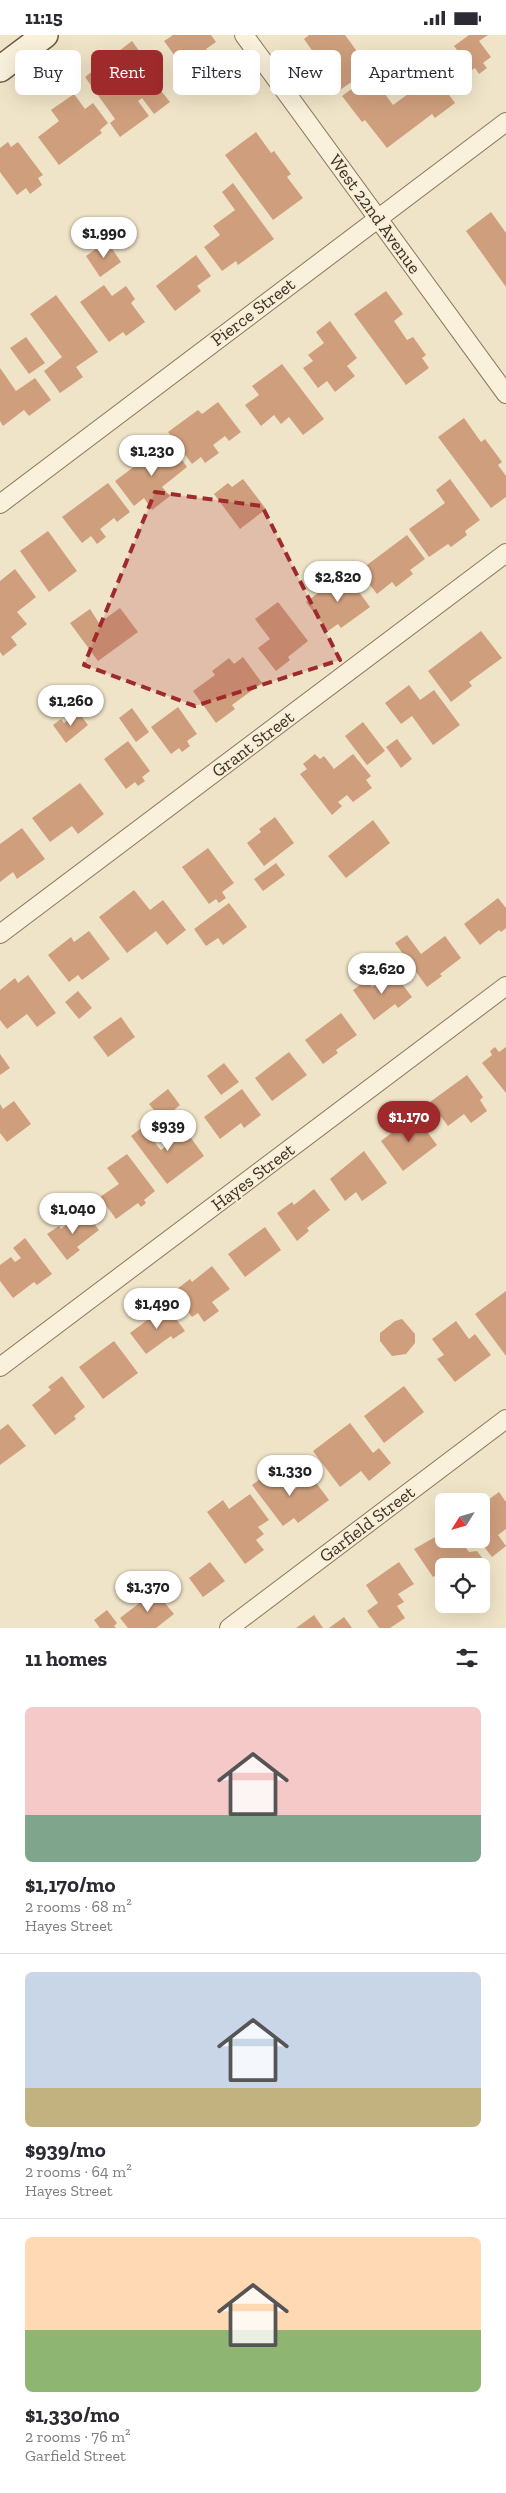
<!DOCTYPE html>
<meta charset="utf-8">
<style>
:root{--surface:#fff;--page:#f2f2f3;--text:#2b2b33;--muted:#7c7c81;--line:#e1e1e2;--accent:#9e2a2b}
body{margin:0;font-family:"Zilla Slab",serif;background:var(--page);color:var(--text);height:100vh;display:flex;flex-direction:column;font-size:19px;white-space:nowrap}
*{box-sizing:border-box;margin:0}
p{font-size:16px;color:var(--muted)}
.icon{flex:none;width:28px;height:28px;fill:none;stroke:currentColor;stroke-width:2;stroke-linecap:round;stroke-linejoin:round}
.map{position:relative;height:1593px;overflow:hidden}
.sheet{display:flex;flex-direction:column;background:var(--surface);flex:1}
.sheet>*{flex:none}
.guide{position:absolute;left:15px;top:15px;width:476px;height:45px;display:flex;gap:10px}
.needle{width:32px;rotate:233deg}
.tools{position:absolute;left:435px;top:1458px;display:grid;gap:10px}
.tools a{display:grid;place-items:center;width:55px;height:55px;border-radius:8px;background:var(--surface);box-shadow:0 5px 20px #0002;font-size:25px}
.price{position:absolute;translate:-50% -42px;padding:0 11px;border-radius:18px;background:#fff;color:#222;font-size:16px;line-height:32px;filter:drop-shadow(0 1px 2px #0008)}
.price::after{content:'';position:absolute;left:50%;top:30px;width:15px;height:11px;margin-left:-8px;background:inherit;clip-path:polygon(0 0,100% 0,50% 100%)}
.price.current{background:var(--accent);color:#fff}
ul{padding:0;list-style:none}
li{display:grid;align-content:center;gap:10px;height:265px;padding:0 25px}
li+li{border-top:1px solid var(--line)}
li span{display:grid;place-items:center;height:155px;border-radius:8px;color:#555}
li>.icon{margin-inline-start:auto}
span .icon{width:90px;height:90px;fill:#fffc;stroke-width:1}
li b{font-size:21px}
h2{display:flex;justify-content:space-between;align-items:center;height:60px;padding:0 25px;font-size:21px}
.chip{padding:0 18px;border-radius:8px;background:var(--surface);box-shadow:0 5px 20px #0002;font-size:18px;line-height:45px}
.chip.current{background:var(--accent);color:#fff}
.status{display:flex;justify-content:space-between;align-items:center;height:35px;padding:0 25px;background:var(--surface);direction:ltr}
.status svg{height:14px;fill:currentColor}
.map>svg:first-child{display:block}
.building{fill:#cf9f7d}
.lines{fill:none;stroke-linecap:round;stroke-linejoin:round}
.minor-casing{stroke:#8d765c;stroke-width:20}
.secondary-casing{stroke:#6f573f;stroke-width:28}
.minor{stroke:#faf1dc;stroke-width:18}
.secondary{stroke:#faf1dc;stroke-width:25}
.marked{fill:#9e2a2b;fill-opacity:0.2;stroke:#9e2a2b;stroke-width:4;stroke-dasharray:10 6;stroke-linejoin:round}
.labels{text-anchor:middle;stroke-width:4;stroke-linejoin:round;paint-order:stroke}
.street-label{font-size:18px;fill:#3d2e20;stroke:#f7eed8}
</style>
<div class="status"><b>11:15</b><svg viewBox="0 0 49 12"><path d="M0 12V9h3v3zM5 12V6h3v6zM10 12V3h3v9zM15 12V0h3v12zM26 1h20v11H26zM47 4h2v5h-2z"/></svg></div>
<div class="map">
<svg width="506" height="1593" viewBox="0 0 506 1593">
<rect width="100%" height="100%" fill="#f0e4c8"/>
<g class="building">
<path d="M173 0H211L216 7 206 14 214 25 190 42 164 6Z"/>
<path d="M309 0H345L370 34 340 55 304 4Z"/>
<path d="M469 0H488L479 6 491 22 483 28 487 33 479 39 475 33 472 35 454 11Z"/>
<path d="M132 6 163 49 158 52 170 67 154 79 142 63 138 66 149 81 120 102 110 88 115 84 85 42Z"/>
<path d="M371 40 393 70 434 40 455 68 435 83 432 79 387 113 365 85 362 87 342 61Z"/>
<path d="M74 59 85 74 93 68 108 88 100 95 102 98 59 130 38 102 59 86 51 75Z"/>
<path d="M256 97 271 118 274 116 291 139 287 142 303 163 273 185 225 120Z"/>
<path d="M8 107 11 112 18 107 43 140 38 143 42 150 30 159 26 153 17 160 0 137V113Z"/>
<path d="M233 148 274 204 238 230 236 226 222 236 204 212 220 200 213 191 235 175 222 157Z"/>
<path d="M491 177 506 198V252L466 196Z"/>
<path d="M107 206 121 227 100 242 86 221Z"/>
<path d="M196 220 211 241 197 251 201 256 175 276 156 251Z"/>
<path d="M104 250 112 261 126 251 135 264 131 268 145 287 126 301 123 297 109 307 80 267Z"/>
<path d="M386 256 403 279 394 286 407 305 413 302 426 320 422 323 429 333 406 350 354 279Z"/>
<path d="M56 260 98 317 76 332 83 342 60 358 44 336 62 322 30 279Z"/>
<path d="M330 286 357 323 347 331 355 341 335 357 327 346 318 353 303 333 313 326 308 320 324 308 316 297Z"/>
<path d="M26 302 45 328 29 339 10 313Z"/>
<path d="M282 329 324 384 303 400 289 382 281 389 274 380 261 391 245 370 259 360 252 351Z"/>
<path d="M0 333 16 356 35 343 51 365 29 381 24 375 3 391 0 386Z"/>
<path d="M218 367 241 397 229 406 225 401 213 410 219 418 205 428 201 422 192 429 168 397 198 375 202 379Z"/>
<path d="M464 383 481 407 485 404 502 427 498 430 506 441V462L491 473 438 402Z"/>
<path d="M168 406 187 432 162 452 170 461 152 475 144 463 134 471 115 446Z"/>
<path d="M243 444 266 474 240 494 214 459 228 448 232 452Z"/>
<path d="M450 444 480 485 465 496 467 500 451 512 448 509 429 522 409 494 445 468 436 455Z"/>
<path d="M108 448 130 477 117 487 114 483 100 494 106 502 97 509 91 501 82 508 62 482Z"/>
<path d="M48 496 77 536 49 557 20 516Z"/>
<path d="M407 500 425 524 410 535 413 539 396 552 392 547 377 559 359 536Z"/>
<path d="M15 534 36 562 17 577 27 589 11 602 17 610 3 621 0 617V546Z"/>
<path d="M345 538 370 572 341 593 338 589 328 596 306 567Z"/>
<path d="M278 567 308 606 288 622 290 625 276 636 258 613 270 604 255 584Z"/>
<path d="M120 573 138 597 98 626 70 588 90 574 99 588Z"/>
<path d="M481 596 502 623 469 647 472 651 451 667 428 636Z"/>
<path d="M243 622 262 648 232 670 235 674 216 688 193 656 215 640 212 636 229 623 234 629Z"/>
<path d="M409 650 420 665 434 655 460 690 433 710 412 681 401 689 385 668Z"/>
<path d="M178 672 197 699 187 706 190 711 182 717 179 713 171 719 151 692Z"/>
<path d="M132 673 149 697 136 707 119 683Z"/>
<path d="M78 677 88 690 66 708 53 690 61 684 64 688Z"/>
<path d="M363 687 385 716 367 730 345 701Z"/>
<path d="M397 704 412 724 401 733 386 712Z"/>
<path d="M128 706 150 736 142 742 145 746 138 751 135 747 126 754 104 724Z"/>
<path d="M315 719 320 724 324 721 334 734 353 719 371 741 366 745 372 753 353 767 347 760 338 767 342 771 332 780 300 739 307 734 303 729Z"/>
<path d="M80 748 104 779 78 799 72 791 50 807 32 783Z"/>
<path d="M275 782 294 808 264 831 247 808 261 797 259 794Z"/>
<path d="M373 785 390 808 346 843 328 821Z"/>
<path d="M22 793 45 824 17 844 13 837 0 847V809Z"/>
<path d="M208 813 234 848 222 857 226 863 219 868 216 864 209 869 182 832Z"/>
<path d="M276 828 285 840 263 856 254 844Z"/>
<path d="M134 855 150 875 163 865 186 895 167 910 156 896 127 918 99 882Z"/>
<path d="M498 863 506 873V893L501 897 499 895 480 910 464 889Z"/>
<path d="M229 868 247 892 223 910 218 903 206 911 194 894Z"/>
<path d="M89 896 110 924 82 945 78 940 69 947 48 920 71 902 74 907Z"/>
<path d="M407 900 421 919 445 901 461 923 440 939 442 941 427 952 395 908Z"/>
<path d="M393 937 412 962 398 973 395 969 374 985 353 955 367 945 372 952Z"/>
<path d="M28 940 56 978 37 992 27 979 7 994 0 985V955L15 943 18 948Z"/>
<path d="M78 956 92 973 79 984 65 967Z"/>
<path d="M341 978 357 1000 336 1015 338 1018 323 1029 305 1005Z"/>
<path d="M121 982 135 1002 108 1022 93 1002Z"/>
<path d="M495 1012 499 1017 506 1012V1058L482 1028 492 1020 490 1016Z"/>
<path d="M289 1017 307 1040 272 1066 255 1043Z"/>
<path d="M0 1019 10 1033 0 1040Z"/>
<path d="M224 1028 239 1047 221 1060 207 1041Z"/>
<path d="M467 1040 483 1062 480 1065 487 1076 471 1088 464 1079 448 1091 430 1067Z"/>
<path d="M168 1054 180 1070 162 1085 149 1069Z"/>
<path d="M242 1054 261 1080 244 1093 241 1088 220 1104 204 1082Z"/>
<path d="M14 1066 31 1089 7 1107 0 1098V1069L3 1074Z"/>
<path d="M415 1080 437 1110 403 1136 381 1106Z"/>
<path d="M149 1087 162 1103 155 1108 161 1115 186 1096 204 1121 167 1149 131 1101Z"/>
<path d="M364 1116 387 1148 362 1166 356 1157 345 1166 330 1144Z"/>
<path d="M127 1119 155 1156 144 1165 146 1168 141 1172 138 1168 116 1184 100 1162 119 1149 107 1133Z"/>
<path d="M314 1154 330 1175 307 1193 309 1196 297 1206 277 1178 292 1167 294 1170Z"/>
<path d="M84 1176 99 1195 77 1212 80 1215 67 1225 47 1199 59 1191 61 1194Z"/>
<path d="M265 1192 281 1215 245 1242 228 1219Z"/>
<path d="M25 1203 52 1239 37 1250 34 1247 13 1263 0 1246V1230L11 1222 15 1227 21 1223 13 1213Z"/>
<path d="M212 1231 230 1254 212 1267 219 1276 204 1287 198 1278 192 1282 173 1257 190 1244 192 1247Z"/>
<path d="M506 1256V1321L475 1279Z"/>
<path d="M166 1270 185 1296 173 1304 171 1301 146 1319 130 1298 150 1283 148 1279 154 1275 156 1278Z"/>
<path d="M402 1284 415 1299V1308L406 1319 392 1321 380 1306V1298L395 1286Z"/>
<path d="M456 1286 469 1304 475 1299 491 1320 455 1347 437 1324 444 1320 432 1304Z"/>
<path d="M114 1306 138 1338 103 1364 79 1332Z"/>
<path d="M62 1341 85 1372 74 1381 76 1384 55 1400 32 1370 51 1355 48 1352Z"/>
<path d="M404 1351 424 1377 384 1408 364 1381Z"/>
<path d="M350 1388 373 1418 379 1413 391 1428 369 1446 361 1436 340 1452 313 1416Z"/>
<path d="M8 1389 26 1411 0 1430V1395Z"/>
<path d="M278 1431 295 1454 311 1441 329 1465 298 1488 294 1483 283 1491 252 1450Z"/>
<path d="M499 1457 506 1467V1494L498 1500 506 1511 492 1522 478 1504H481V1470Z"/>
<path d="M250 1459 269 1485 258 1492 264 1499 256 1505 264 1515 245 1529 207 1477 223 1465 229 1474Z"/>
<path d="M444 1497V1504H459L469 1517 477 1516 486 1528 482 1531H466L460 1523 448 1531H444V1541L439 1545 436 1540 433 1542 414 1514Z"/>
<path d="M210 1527 225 1546 203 1562 189 1543Z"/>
<path d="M399 1527 414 1549 398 1559 404 1567 397 1571 405 1583 390 1593H379L367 1576 378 1568 366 1550Z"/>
<path d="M155 1556 174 1579 156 1593H128L120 1583Z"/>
<path d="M107 1575 117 1588 114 1591 116 1593H100L94 1585Z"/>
<path d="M314 1580 323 1593H296Z"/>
<path d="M344 1582 352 1593H329Z"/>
</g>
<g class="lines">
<defs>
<g id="minor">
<path d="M244 0 506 359"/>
<path d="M0 469 506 87"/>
<path d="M0 899 506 518"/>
<path d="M0 1332 506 951"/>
<path d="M229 1593 506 1384"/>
</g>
<path id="secondary" d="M0 34 45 0"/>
</defs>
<use href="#minor" class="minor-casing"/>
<use href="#secondary" class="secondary-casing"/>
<use href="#minor" class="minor"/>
<use href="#secondary" class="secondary"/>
</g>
<path class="marked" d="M155 457 262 471 340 625 195 671 84 630Z"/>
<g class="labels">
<g class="street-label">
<text transform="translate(375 179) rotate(54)" y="6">West 22nd Avenue</text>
<text transform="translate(253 277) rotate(-37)" y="6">Pierce Street</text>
<text transform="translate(253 709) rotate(-37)" y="6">Grant Street</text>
<text transform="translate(253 1142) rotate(-37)" y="6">Hayes Street</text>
<text transform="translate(367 1489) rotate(-37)" y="6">Garfield Street</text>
</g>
</g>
</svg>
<div class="tools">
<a><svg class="needle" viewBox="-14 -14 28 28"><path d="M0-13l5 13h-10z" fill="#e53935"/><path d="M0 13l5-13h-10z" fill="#7c7c81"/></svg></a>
<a><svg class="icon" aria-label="locate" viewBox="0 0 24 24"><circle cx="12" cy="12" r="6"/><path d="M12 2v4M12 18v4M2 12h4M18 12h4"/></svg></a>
</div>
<b class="price" style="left:104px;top:224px">$1,990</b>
<b class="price" style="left:152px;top:442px">$1,230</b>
<b class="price" style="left:338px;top:568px">$2,820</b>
<b class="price" style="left:71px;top:692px">$1,260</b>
<b class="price" style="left:382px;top:960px">$2,620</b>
<b class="price current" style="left:409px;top:1108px">$1,170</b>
<b class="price" style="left:168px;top:1117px">$939</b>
<b class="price" style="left:73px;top:1200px">$1,040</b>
<b class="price" style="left:157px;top:1295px">$1,490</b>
<b class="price" style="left:290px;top:1462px">$1,330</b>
<b class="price" style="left:148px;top:1578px">$1,370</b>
<div class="guide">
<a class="chip">Buy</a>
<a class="chip current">Rent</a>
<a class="chip">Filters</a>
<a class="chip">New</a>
<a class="chip">Apartment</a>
</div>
</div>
<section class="sheet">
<h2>11 homes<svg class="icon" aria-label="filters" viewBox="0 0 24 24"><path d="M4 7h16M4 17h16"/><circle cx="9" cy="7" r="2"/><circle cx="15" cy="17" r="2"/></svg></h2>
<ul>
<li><span style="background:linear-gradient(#f6c9c9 70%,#7fa58c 0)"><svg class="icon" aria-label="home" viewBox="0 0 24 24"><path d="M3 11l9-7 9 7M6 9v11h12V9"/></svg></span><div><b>$1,170/mo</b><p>2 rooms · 68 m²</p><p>Hayes Street</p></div></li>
<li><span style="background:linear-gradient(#c9d6e8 75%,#c2b280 0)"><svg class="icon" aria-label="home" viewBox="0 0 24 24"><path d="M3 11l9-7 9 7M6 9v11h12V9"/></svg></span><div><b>$939/mo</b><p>2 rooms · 64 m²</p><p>Hayes Street</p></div></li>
<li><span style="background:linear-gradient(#ffd9b3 60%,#8fb573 0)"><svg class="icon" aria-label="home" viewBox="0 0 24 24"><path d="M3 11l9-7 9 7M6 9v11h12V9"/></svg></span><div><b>$1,330/mo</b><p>2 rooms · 76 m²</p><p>Garfield Street</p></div></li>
</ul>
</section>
